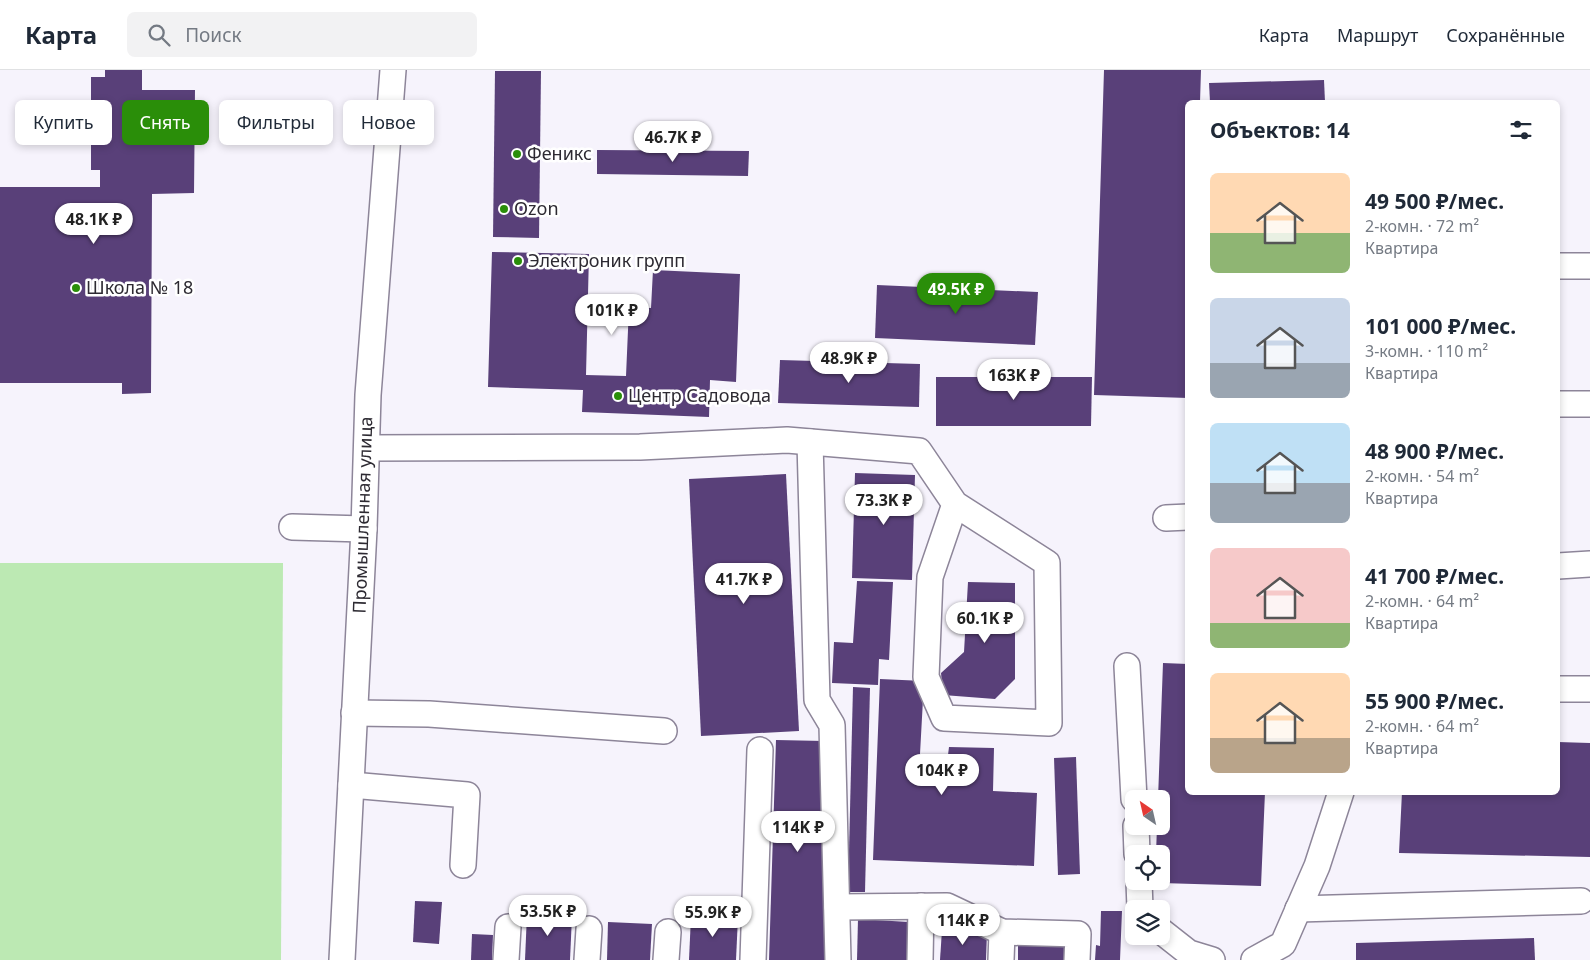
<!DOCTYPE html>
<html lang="ru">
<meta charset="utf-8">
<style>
:root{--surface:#fff;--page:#f2f2f3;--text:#1f2937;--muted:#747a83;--line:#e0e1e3;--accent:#2a8e09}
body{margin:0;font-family:"Noto Sans",sans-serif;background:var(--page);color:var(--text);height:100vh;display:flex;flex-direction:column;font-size:19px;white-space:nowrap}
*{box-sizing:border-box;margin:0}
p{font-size:16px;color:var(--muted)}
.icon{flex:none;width:28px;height:28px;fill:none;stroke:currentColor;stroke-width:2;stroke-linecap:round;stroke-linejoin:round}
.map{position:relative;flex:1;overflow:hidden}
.sheet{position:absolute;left:1185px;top:30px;width:375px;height:695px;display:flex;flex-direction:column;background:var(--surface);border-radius:8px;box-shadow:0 2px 8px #0003}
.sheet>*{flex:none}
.guide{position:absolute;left:15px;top:30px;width:475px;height:45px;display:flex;gap:10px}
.needle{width:32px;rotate:326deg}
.buttons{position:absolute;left:1125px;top:720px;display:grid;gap:10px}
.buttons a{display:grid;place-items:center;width:45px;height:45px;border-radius:8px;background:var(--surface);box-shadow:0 2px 8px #0003;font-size:25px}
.price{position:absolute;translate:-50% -42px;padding:0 11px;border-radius:18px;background:#fff;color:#222;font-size:16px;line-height:32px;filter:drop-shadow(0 1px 2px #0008)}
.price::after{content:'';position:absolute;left:50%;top:30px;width:15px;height:11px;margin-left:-8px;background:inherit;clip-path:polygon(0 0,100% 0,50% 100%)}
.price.current{background:var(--accent);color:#fff}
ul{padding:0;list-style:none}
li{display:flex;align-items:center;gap:15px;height:125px;padding:0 25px}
li span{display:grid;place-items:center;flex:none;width:140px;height:100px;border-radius:8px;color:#555}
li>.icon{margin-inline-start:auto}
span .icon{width:60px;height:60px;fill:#fffc;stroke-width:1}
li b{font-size:21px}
h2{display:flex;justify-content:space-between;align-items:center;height:60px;padding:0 25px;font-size:21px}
.pill{padding:0 18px;border-radius:8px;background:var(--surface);box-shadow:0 2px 8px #0003;font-size:18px;line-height:45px}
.pill.current{background:var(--accent);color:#fff}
header{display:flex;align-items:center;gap:30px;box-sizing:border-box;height:70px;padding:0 25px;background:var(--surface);border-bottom:1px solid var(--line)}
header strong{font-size:24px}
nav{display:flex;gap:28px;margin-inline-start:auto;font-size:18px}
.search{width:350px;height:45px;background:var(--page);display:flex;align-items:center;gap:12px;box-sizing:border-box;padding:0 18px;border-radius:8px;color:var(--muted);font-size:19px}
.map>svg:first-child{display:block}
.green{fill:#bce9b3}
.building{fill:#594079}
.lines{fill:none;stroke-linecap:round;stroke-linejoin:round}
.minor-casing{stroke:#8d8599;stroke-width:28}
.minor{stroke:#fff;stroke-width:25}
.poi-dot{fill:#2a8e09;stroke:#fff;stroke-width:2}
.labels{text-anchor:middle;stroke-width:5;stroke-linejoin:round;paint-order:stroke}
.poi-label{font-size:18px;fill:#2d2a32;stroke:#fff;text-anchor:start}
.street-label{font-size:18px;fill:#2d2a32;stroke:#fff}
</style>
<header>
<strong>Карта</strong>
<div class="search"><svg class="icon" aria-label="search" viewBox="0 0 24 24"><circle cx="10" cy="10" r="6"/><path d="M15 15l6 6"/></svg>Поиск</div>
<nav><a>Карта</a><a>Маршрут</a><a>Сохранённые</a></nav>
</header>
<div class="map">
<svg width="1590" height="890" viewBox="0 0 1590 890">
<rect width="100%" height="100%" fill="#f6f3fc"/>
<path class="green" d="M0 493H283L281 890H0Z"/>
<g class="building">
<path d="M105 0H142V20H195L194 123 152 124 151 323 122 324V313H0V117H100V100H91V7H105Z"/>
<path d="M1104 0H1201L1200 32H1188V328L1094 325Z"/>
<path d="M495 1H541L539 168 493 167Z"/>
<path d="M1324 10 1325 32H1210L1209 13Z"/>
<path d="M597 80 749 81 748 106 597 104Z"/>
<path d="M492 182 589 184 586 305 626 306 629 237 651 238 653 200 740 204 736 312 710 310 709 347 582 342 583 320 488 317Z"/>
<path d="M877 215 1038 222 1035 275 875 268Z"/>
<path d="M780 290 920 294 919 337 778 333Z"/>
<path d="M936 307H1092L1091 356H936Z"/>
<path d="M855 403 915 405 912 510 852 508Z"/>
<path d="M786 404 799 661 701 666 689 409Z"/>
<path d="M857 511 893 512 889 590 879 589 878 615 832 613 834 572 853 573Z"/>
<path d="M968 512 1015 513V609L995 629 943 625 941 603 964 582Z"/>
<path d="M1163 593 1188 594V722H1265L1261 816 1161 813V784H1156L1157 756H1161V729H1158Z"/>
<path d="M880 609 924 611 920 684 948 685 949 677 994 678 993 721 1037 723 1034 796 873 790Z"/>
<path d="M853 617 870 618 865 822H848Z"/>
<path d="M776 670 824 671 825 890H769Z"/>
<path d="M1558 672 1590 673V787L1399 783 1402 722H1558Z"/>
<path d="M1076 687 1080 804 1058 805 1054 688Z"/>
<path d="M415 831 442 832 439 874 413 872Z"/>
<path d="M1101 841H1122L1120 890H1095L1096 875 1100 876Z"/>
<path d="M527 844 572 846 570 890H525Z"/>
<path d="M691 846 738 847 736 890H689Z"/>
<path d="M858 849 909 852 908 890H857Z"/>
<path d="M608 852 652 854 650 890H607Z"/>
<path d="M942 860 987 862 986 890H940Z"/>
<path d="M472 864 493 865 492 890H471Z"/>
<path d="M1534 868 1535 890H1356V873Z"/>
<path d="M1018 875 1067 876V890H1018Z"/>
</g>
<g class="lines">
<defs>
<g id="minor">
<path d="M1558 196H1590"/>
<path d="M1558 334H1590"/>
<path d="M810 372 817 630 832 655 838 890"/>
<path d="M367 378 640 377 787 370 919 381 955 434 1047 493 1049 653 944 648 926 607 930 507 955 434"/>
<path d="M1166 448 1188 447"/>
<path d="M292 457 364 459"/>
<path d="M1558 496 1590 494"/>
<path d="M1127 596 1134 729"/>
<path d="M1558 619H1590"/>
<path d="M354 643 429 644 664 661"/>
<path d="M351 715 467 725 463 795"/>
<path d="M1136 756 1137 784"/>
<path d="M1139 811 1140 839"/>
<path d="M837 837 947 836 1002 862 1078 864 1077 890"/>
<path d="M1298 839 1581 831"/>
<path d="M1161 861 1189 883 1212 890"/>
<path d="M342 890 364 459 368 325 393 0"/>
<path d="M506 890 508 857"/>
<path d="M587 890 589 859"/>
<path d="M666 890 668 862"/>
<path d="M753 890 760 680"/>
<path d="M920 890 921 836"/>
<path d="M1001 890 1002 862"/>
<path d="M1254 890 1283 874 1317 796 1341 722"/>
</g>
</defs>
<use href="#minor" class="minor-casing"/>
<use href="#minor" class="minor"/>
</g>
<g class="poi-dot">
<circle cx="517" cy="84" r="5"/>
<circle cx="504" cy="139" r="5"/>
<circle cx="518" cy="191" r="5"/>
<circle cx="76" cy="218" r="5"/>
<circle cx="618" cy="326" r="5"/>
</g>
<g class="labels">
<g class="poi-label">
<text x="527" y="90">Феникс</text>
<text x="514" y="145">Ozon</text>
<text x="528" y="197">Электроник групп</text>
<text x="86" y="224">Школа № 18</text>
<text x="628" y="332">Центр Садовода</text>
</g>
<g class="street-label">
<text transform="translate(363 445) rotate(-88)" y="6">Промышленная улица</text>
</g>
</g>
</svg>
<div class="buttons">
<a><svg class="needle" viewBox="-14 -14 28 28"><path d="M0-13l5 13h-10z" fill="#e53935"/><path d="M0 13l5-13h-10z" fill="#747a83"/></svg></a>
<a><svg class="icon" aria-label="locate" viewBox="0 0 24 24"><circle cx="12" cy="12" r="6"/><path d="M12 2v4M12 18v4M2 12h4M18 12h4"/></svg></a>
<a><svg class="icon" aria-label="layers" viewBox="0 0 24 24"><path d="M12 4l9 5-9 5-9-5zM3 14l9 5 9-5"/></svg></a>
</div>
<b class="price" style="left:673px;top:93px">46.7K ₽</b>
<b class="price" style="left:94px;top:175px">48.1K ₽</b>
<b class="price current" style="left:956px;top:245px">49.5K ₽</b>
<b class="price" style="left:612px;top:266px">101K ₽</b>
<b class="price" style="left:849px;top:314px">48.9K ₽</b>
<b class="price" style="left:1014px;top:331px">163K ₽</b>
<b class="price" style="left:884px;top:456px">73.3K ₽</b>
<b class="price" style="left:744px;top:535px">41.7K ₽</b>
<b class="price" style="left:985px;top:574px">60.1K ₽</b>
<b class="price" style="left:942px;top:726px">104K ₽</b>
<b class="price" style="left:798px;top:783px">114K ₽</b>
<b class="price" style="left:548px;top:867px">53.5K ₽</b>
<b class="price" style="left:713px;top:868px">55.9K ₽</b>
<b class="price" style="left:963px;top:876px">114K ₽</b>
<div class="guide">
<a class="pill">Купить</a>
<a class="pill current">Снять</a>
<a class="pill">Фильтры</a>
<a class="pill">Новое</a>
</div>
<section class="sheet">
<h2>Объектов: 14<svg class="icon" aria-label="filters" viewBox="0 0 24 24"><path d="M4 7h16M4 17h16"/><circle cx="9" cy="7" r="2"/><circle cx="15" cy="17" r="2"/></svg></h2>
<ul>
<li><span style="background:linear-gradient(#ffd9b3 60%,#8fb573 0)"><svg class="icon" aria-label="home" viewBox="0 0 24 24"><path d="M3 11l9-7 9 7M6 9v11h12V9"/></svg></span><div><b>49 500 ₽/мес.</b><p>2-комн. · 72 m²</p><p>Квартира</p></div></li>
<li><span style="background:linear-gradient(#c9d6e8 65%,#9aa5b1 0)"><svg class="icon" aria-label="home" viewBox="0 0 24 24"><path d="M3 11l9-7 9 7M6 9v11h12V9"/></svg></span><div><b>101 000 ₽/мес.</b><p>3-комн. · 110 m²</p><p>Квартира</p></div></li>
<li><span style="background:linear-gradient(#bfe0f5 60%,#9aa5b1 0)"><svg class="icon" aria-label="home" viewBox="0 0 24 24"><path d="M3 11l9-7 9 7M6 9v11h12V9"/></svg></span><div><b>48 900 ₽/мес.</b><p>2-комн. · 54 m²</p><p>Квартира</p></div></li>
<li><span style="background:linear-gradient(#f6c9c9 75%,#8fb573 0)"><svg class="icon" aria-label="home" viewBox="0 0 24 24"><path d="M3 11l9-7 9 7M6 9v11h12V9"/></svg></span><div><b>41 700 ₽/мес.</b><p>2-комн. · 64 m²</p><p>Квартира</p></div></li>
<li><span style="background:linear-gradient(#ffd9b3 65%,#b9a48a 0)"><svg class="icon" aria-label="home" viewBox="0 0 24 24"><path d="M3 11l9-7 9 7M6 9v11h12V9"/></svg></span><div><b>55 900 ₽/мес.</b><p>2-комн. · 64 m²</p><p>Квартира</p></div></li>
</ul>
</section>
</div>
